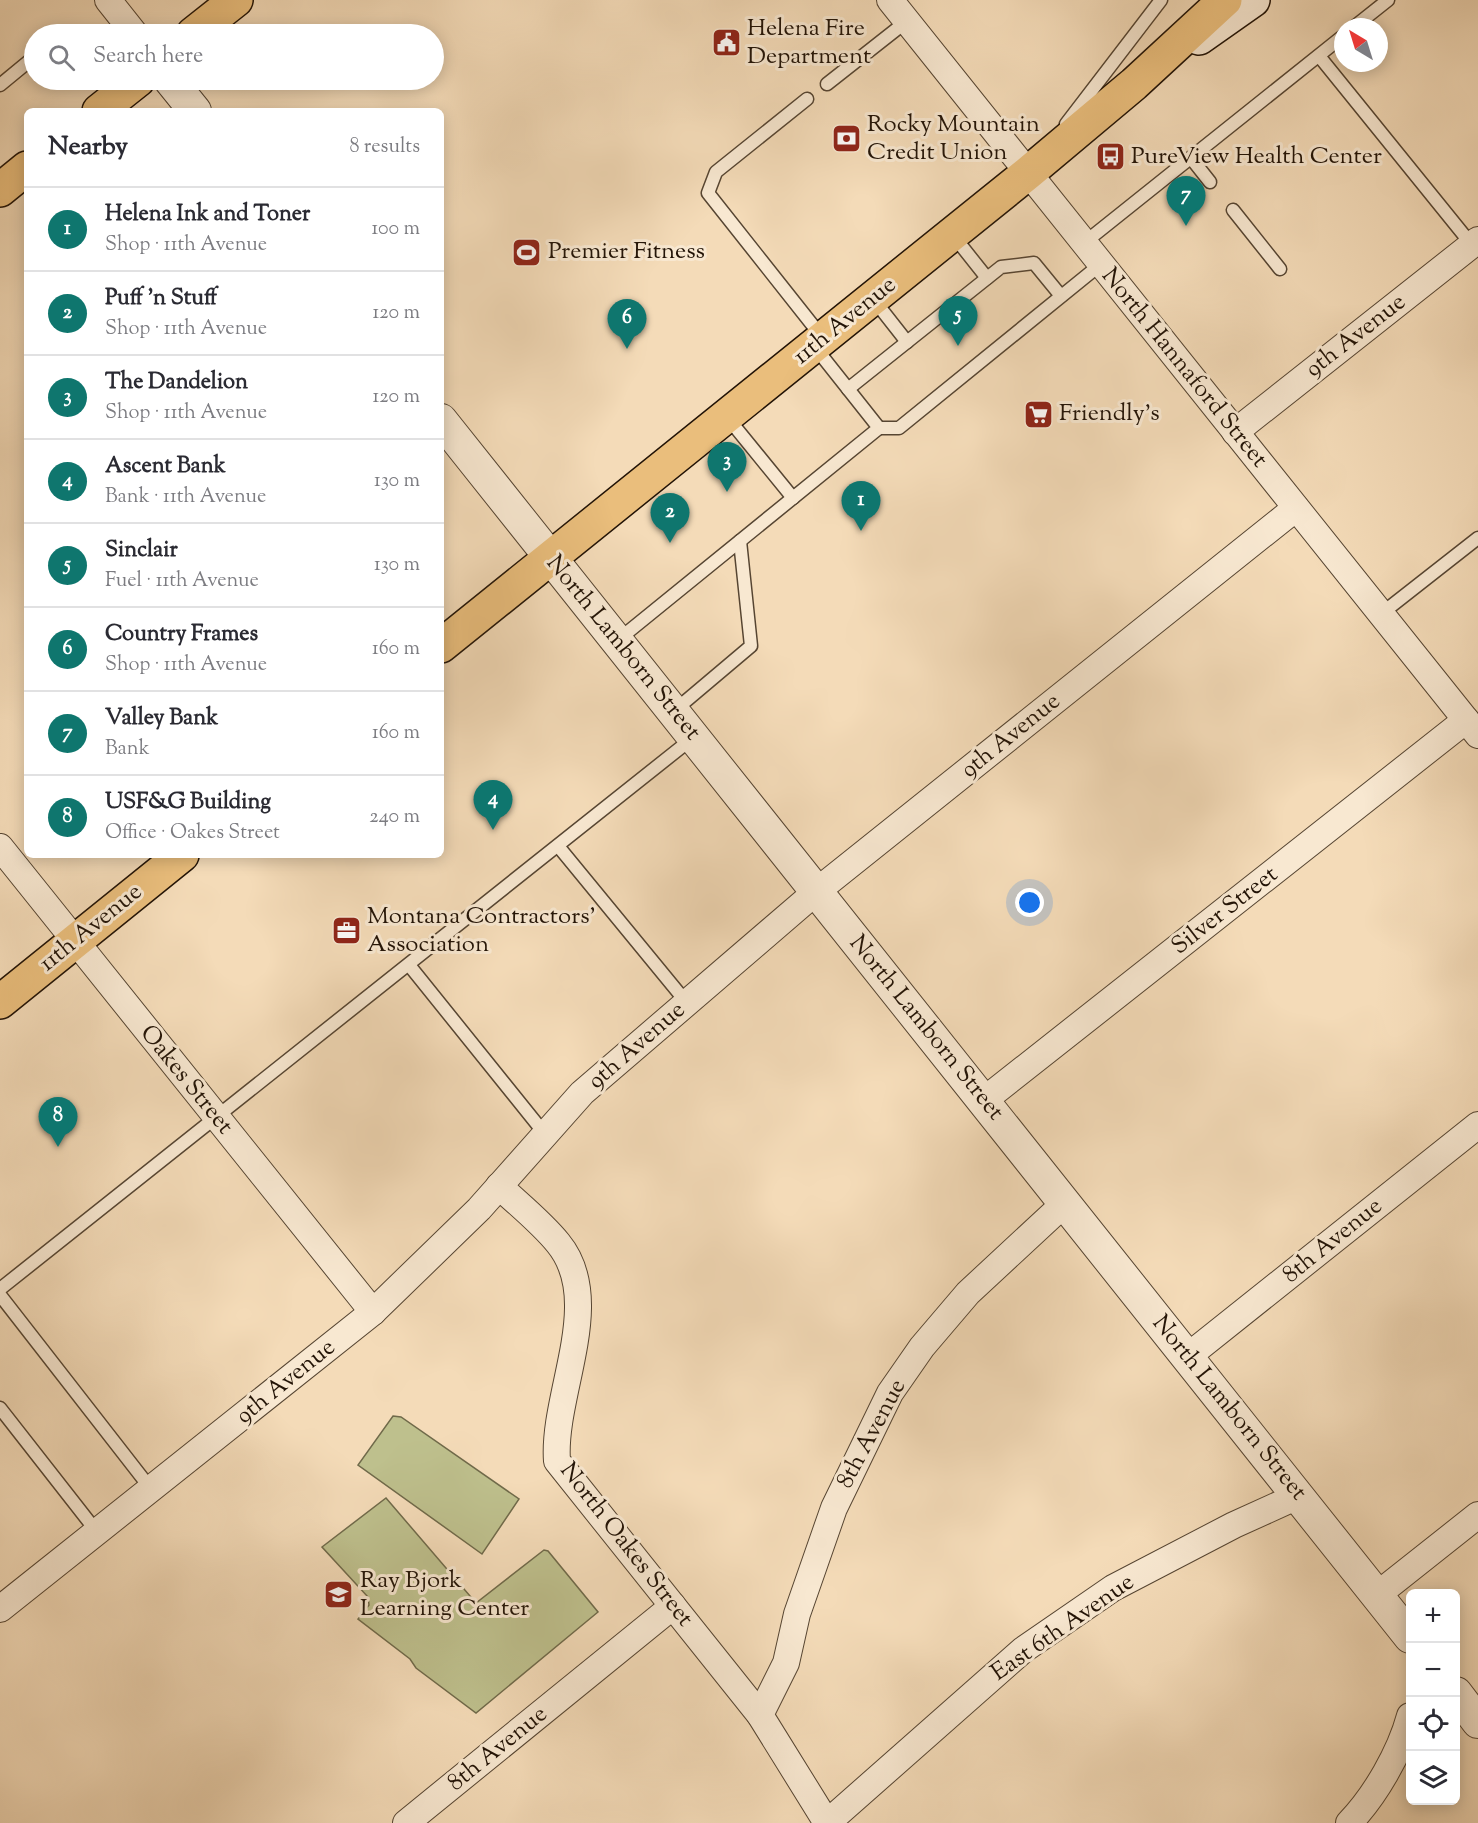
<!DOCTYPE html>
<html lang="en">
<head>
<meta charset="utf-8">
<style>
  :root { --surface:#fff; --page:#f2f2f3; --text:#2b2b33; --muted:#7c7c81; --line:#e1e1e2; --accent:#0f766e }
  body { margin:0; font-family:"Sorts Mill Goudy",serif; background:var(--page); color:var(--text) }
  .controls { position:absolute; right:18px; bottom:18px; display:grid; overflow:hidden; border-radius:9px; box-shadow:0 3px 15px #0003 }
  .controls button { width:54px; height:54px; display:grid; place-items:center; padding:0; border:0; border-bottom:2px solid var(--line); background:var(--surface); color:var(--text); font:30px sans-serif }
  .compass { position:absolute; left:1334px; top:18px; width:54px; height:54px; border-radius:50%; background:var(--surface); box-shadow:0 3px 15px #0003; rotate:322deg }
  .you { position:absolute; left:1030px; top:903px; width:21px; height:21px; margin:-15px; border:4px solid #fff; border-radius:50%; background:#1a73e8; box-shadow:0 0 0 9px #1a73e833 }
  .badge { display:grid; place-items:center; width:39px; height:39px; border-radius:50%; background:var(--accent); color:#fff; font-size:20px; font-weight:700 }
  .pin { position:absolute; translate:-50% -50px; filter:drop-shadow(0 2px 3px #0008) }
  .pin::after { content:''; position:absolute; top:32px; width:21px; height:18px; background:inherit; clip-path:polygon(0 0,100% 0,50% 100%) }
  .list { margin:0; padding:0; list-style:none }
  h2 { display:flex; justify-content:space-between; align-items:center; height:78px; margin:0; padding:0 24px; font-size:26px }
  h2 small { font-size:20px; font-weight:400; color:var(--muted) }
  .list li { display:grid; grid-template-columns:39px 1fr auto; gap:18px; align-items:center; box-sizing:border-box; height:84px; padding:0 24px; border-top:2px solid var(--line) }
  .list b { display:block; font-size:22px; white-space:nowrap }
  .list p { margin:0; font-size:20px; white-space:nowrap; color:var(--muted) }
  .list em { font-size:20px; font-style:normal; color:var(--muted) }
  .icon { flex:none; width:33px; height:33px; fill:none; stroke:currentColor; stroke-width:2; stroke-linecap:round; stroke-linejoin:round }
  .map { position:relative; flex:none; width:1478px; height:1823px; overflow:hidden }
  .search { position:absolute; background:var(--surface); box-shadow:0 3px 15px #0003; left:24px; top:24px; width:420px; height:66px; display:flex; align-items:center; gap:15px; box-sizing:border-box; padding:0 21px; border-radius:33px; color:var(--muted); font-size:22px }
  .panel { position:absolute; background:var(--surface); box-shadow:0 3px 15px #0003; left:24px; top:108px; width:420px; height:750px; border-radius:9px }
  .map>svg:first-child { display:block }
  .green { fill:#bec08d; stroke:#706a4a; stroke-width:1.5 }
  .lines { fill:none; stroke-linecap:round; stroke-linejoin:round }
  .service-casing { stroke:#564532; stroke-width:15 }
  .minor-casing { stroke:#564532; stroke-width:28 }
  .tertiary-casing { stroke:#564532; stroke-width:34 }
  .secondary-casing { stroke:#221306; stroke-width:36 }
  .trunk-casing { stroke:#221306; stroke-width:36 }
  .service { stroke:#f8e8d1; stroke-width:12 }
  .minor { stroke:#f8e8d1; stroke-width:26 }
  .tertiary { stroke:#f8e8d1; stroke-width:32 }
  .secondary { stroke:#f8e8d1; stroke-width:33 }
  .trunk { stroke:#eabe7c; stroke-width:33 }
  .labels { text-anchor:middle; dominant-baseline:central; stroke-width:6; stroke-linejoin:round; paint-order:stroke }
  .poi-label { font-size:24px; fill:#221306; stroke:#f8e8d1; text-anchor:start }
  .street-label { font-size:24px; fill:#221306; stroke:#f8e8d1 }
</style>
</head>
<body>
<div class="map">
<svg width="1478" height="1823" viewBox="0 0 1478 1823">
  <rect width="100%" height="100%" fill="#f4dbb8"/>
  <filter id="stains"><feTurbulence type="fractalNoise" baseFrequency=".00333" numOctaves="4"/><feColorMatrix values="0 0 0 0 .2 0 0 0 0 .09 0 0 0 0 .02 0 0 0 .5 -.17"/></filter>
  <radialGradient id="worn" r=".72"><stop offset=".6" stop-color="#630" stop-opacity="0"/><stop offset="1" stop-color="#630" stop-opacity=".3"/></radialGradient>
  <g class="green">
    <path d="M393 1416 401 1417 519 1499 482 1554 358 1465Z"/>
    <path d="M386 1498 476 1603 544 1550 548 1551 598 1612 476 1713 416 1668 410 1659 358 1619 369 1605 368 1597 322 1547Z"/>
  </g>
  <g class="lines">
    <defs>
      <g id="service">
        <path d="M1354 27 1388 0"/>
        <path d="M1319 56 1472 245"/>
        <path d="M827 84 907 21"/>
        <path d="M0 85 34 57"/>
        <path d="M807 99 716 172 708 193 822 337"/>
        <path d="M1066 124 1161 0"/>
        <path d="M1191 158 1210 182"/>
        <path d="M1233 210 1280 269"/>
        <path d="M952 234 987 278"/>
        <path d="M1084 243 1343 36"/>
        <path d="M874 300 907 342"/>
        <path d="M848 389 1001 267 1034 263 1061 296"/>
        <path d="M727 417 793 498"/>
        <path d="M879 428H899L1101 264"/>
        <path d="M1381 614 1478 538"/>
        <path d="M618 640 879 428 814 346"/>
        <path d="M674 711 751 646 740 541"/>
        <path d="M558 846 687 1003"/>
        <path d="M409 965 545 1134"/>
        <path d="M0 1289 694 737"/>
        <path d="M0 1295 151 1489"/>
        <path d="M0 1408 97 1532"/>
      </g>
      <g id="minor">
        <path d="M108 0 135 34"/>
        <path d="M890 0 1478 735"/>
        <path d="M1235 432 1478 240"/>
        <path d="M0 847 373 1312"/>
        <path d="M983 1101 1466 720"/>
        <path d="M499 1186C518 1204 541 1222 558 1243 606 1301 552 1394 557 1461L760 1715 827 1823 1023 1650 1113 1588 1234 1525 1298 1496"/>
        <path d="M1187 1357 1478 1125"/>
        <path d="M1377 1595 1478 1515"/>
        <path d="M0 1609 373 1312 479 1209 582 1093 817 891 1296 508"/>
        <path d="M760 1715 786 1663 797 1614 834 1508 890 1393 922 1347 968 1293 1065 1203"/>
        <path d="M406 1823 673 1606"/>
        <path d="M1349 1823C1375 1796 1400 1753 1410 1716"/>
      </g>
      <g id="tertiary">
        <path d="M170 80 195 111"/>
        <path d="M441 420 1410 1637"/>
        <path d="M1456 1693 1478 1722"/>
      </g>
      <path id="secondary" d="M1199 38 1253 0"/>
      <g id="trunk">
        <path d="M193 34 236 0"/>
        <path d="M99 111 138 80"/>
        <path d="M0 190 27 168"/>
        <path d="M441 646 1028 173 1134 84 1225 0"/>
        <path d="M0 1002 182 855"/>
      </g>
    </defs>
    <use href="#service" class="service-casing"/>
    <use href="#minor" class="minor-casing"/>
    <use href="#tertiary" class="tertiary-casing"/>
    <use href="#secondary" class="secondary-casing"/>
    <use href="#trunk" class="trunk-casing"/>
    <use href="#service" class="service"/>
    <use href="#minor" class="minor"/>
    <use href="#tertiary" class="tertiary"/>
    <use href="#secondary" class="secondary"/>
    <use href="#trunk" class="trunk"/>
  </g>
  <defs>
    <symbol id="civic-square" viewBox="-11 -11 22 22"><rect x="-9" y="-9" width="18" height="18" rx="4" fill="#8f2418" stroke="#f8e8d1"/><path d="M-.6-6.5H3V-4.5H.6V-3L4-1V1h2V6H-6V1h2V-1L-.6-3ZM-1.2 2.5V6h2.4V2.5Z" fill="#fff"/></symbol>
    <symbol id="bank-square" viewBox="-11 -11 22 22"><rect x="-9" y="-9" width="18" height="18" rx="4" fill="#8f2418" stroke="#f8e8d1"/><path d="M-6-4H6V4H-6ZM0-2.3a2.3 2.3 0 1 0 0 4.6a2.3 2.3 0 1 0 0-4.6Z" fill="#fff"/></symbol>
    <symbol id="bus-square" viewBox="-11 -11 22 22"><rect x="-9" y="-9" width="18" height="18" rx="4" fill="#8f2418" stroke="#f8e8d1"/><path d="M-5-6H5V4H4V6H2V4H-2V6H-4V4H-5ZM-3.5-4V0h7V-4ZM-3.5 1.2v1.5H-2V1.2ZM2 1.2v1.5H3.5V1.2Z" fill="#fff"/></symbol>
    <symbol id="stadium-square" viewBox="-11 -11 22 22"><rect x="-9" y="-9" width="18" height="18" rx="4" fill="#8f2418" stroke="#f8e8d1"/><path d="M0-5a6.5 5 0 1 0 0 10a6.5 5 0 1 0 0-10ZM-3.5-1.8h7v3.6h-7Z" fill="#fff"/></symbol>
    <symbol id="supermarket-square" viewBox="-11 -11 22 22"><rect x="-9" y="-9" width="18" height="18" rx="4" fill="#8f2418" stroke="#f8e8d1"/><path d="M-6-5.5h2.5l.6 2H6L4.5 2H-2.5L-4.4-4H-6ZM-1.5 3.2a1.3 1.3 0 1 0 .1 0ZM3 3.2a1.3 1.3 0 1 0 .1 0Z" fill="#fff"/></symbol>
    <symbol id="office-square" viewBox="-11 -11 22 22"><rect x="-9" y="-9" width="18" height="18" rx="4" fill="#8f2418" stroke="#f8e8d1"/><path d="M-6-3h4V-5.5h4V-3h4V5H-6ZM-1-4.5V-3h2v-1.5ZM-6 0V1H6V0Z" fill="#fff"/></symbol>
    <symbol id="school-square" viewBox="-11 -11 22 22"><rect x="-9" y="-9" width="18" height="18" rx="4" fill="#8f2418" stroke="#f8e8d1"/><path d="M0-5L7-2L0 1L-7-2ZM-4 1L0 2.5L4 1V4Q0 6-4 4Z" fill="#fff"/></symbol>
  </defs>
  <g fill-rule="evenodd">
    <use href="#civic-square" x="710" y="26" width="33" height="33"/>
    <use href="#bank-square" x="830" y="122" width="33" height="33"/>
    <use href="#bus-square" x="1094" y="140" width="33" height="33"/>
    <use href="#stadium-square" x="510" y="236" width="33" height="33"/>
    <use href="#supermarket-square" x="1022" y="398" width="33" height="33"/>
    <use href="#office-square" x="330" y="914" width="33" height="33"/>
    <use href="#school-square" x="322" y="1578" width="33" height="33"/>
  </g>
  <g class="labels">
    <g class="poi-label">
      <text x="747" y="29">Helena Fire<tspan x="747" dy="28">Department</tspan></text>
      <text x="867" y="125">Rocky Mountain<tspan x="867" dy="28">Credit Union</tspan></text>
      <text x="1131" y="157">PureView Health Center</text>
      <text x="548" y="252">Premier Fitness</text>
      <text x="1059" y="414">Friendly's</text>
      <text x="367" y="917">Montana Contractors'<tspan x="367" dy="28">Association</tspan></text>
      <text x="360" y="1581">Ray Bjork<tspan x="360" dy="28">Learning Center</tspan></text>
    </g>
    <g class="street-label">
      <text transform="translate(845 321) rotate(-39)">11th Avenue</text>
      <text transform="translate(1356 336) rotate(-38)">9th Avenue</text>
      <text transform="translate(1184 368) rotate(51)">North Hannaford Street</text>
      <text transform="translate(623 648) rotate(51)">North Lamborn Street</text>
      <text transform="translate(1011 736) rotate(-39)">9th Avenue</text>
      <text transform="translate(1225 911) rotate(-38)">Silver Street</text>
      <text transform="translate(91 928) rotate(-39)">11th Avenue</text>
      <text transform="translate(926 1028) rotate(51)">North Lamborn Street</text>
      <text transform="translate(637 1046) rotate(-41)">9th Avenue</text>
      <text transform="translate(186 1080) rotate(51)">Oakes Street</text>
      <text transform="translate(1333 1241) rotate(-39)">8th Avenue</text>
      <text transform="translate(286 1382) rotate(-39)">9th Avenue</text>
      <text transform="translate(1229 1408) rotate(51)">North Lamborn Street</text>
      <text transform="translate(872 1434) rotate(-62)">8th Avenue</text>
      <text transform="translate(626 1545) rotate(52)">North Oakes Street</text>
      <text transform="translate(1063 1628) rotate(-35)">East 6th Avenue</text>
      <text transform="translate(498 1749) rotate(-39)">8th Avenue</text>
    </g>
  </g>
  <rect width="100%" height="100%" filter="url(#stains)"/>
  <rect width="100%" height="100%" fill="url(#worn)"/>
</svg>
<div class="controls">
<button>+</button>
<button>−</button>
<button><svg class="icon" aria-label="locate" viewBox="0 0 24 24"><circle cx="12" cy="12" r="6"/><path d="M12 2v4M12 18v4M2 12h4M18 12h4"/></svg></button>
<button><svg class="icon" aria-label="layers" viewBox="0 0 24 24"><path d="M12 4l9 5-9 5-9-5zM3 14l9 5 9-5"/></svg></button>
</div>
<svg class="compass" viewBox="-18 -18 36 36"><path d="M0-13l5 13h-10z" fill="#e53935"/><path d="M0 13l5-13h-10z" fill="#7c7c81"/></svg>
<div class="you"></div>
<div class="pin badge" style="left:861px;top:531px">1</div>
<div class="pin badge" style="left:670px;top:543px">2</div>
<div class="pin badge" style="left:727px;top:492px">3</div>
<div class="pin badge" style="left:493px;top:830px">4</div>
<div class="pin badge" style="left:958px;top:346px">5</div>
<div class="pin badge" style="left:627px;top:349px">6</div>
<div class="pin badge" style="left:1186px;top:226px">7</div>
<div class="pin badge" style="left:58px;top:1147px">8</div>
<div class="search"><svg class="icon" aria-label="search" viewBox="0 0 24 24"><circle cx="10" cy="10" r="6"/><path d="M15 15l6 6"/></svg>Search here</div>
<section class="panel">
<h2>Nearby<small>8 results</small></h2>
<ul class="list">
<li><span class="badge">1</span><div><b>Helena Ink and Toner</b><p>Shop · 11th Avenue</p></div><em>100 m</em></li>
<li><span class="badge">2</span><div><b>Puff 'n Stuff</b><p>Shop · 11th Avenue</p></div><em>120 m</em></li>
<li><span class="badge">3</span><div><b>The Dandelion</b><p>Shop · 11th Avenue</p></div><em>120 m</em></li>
<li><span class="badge">4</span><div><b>Ascent Bank</b><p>Bank · 11th Avenue</p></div><em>130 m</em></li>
<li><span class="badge">5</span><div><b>Sinclair</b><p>Fuel · 11th Avenue</p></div><em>130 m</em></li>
<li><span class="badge">6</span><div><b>Country Frames</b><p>Shop · 11th Avenue</p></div><em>160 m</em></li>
<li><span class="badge">7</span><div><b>Valley Bank</b><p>Bank</p></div><em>160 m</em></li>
<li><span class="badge">8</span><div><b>USF&amp;G Building</b><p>Office · Oakes Street</p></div><em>240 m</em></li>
</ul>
</section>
</div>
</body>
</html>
